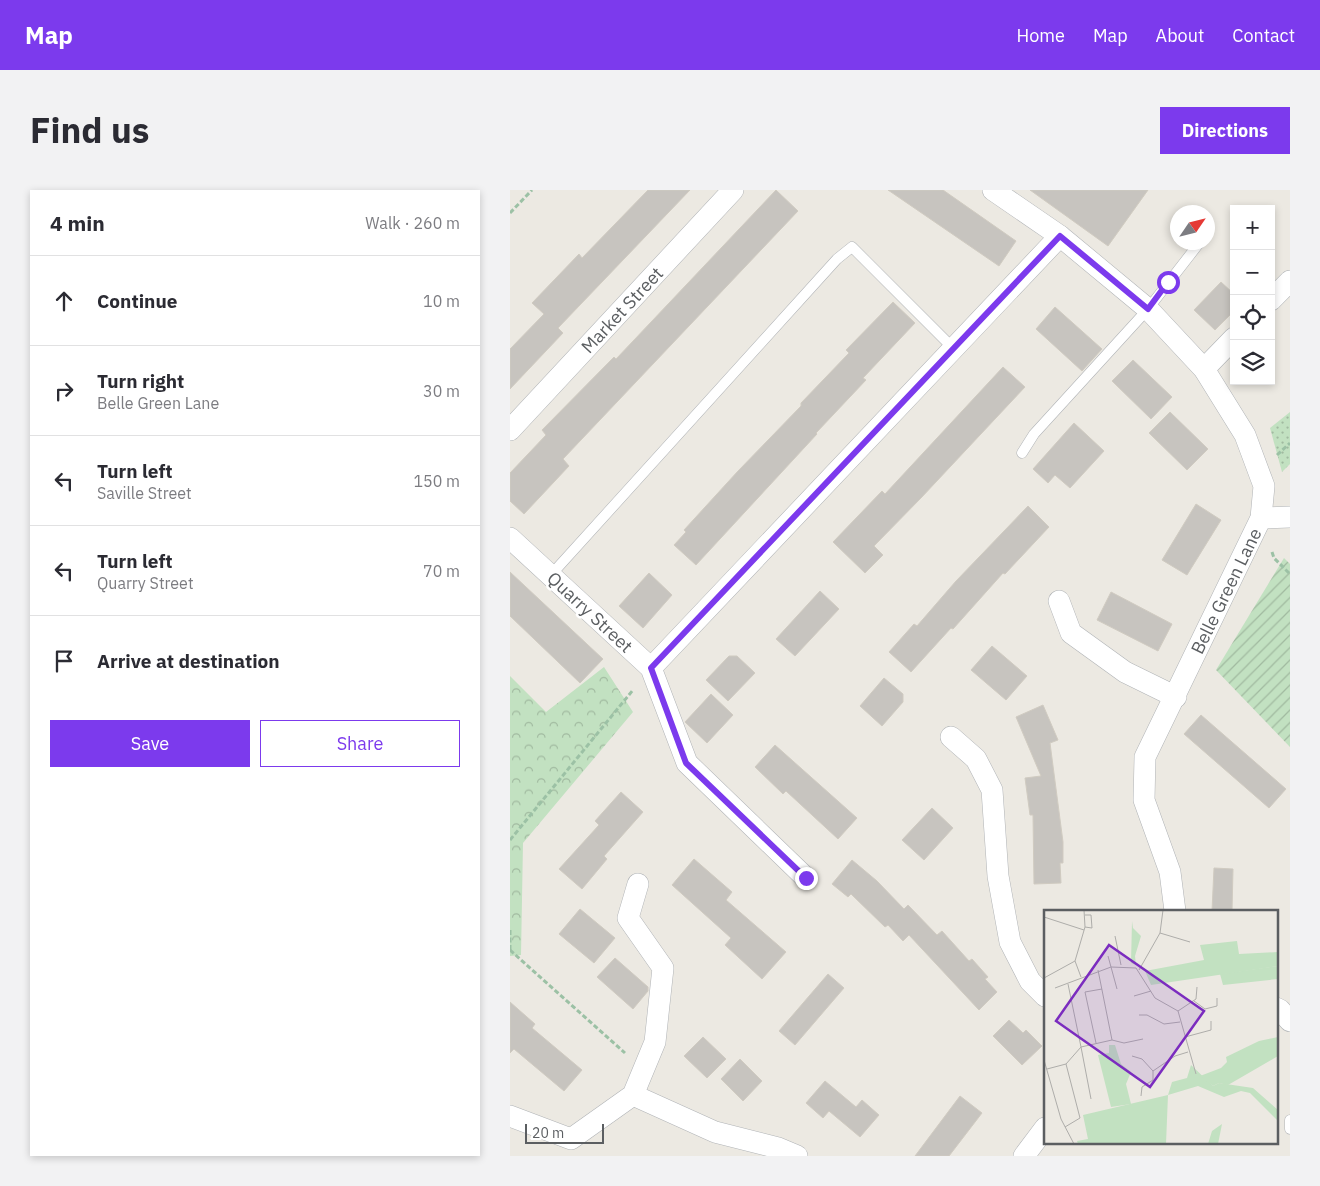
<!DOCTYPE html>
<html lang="en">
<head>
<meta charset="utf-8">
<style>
  :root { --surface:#fff; --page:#f2f2f3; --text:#2b2b33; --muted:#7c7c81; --line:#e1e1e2; --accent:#7c3aed }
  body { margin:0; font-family:"IBM Plex Sans",sans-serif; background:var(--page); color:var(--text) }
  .controls { position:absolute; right:15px; top:15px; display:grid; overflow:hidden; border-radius:0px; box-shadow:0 2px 8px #0003 }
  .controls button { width:45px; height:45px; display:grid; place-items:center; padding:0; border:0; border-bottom:1px solid var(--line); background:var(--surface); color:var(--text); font:25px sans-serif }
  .compass { position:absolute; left:660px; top:15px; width:45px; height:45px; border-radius:50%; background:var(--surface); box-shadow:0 2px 8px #0003; rotate:55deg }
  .scale { position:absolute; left:15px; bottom:12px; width:79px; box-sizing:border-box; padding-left:5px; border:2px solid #5b5e61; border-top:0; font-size:14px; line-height:18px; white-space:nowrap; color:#5b5e61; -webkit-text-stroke:4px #fff; paint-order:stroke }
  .stop { position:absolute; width:15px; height:15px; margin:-11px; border:4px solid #7c3aed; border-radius:50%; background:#fff }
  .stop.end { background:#7c3aed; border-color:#fff; box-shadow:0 1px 5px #0008 }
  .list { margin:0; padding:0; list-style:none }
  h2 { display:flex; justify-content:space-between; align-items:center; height:65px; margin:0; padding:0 20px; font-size:21px }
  h2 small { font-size:16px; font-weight:400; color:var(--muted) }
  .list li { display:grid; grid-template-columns:32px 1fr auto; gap:15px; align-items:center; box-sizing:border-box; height:90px; padding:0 20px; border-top:1px solid var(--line) }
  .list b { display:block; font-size:19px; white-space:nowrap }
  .list p { margin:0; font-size:16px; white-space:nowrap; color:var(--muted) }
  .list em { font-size:16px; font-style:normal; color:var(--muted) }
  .actions { display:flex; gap:10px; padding:15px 20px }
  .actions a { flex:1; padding:11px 0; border:1px solid var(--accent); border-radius:0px; text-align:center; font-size:18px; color:var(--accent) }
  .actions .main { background:var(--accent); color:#fff }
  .icon { flex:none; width:28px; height:28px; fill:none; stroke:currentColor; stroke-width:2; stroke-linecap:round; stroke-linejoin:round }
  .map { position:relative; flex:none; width:780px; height:966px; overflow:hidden; border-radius:0px }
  header { display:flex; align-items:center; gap:30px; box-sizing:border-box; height:70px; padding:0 25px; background:var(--accent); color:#fff }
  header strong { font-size:24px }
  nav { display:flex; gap:28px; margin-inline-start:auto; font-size:18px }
  .intro { display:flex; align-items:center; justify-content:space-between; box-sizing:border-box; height:120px; padding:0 30px }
  h1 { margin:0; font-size:35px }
  .button { padding:12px 22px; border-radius:0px; background:var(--accent); color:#fff; font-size:18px; font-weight:700 }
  main { display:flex; gap:30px; padding:0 30px }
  aside { flex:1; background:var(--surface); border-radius:0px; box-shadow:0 2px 8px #0003 }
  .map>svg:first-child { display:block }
  .grass { fill:url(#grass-dots) }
  .park { fill:url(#park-crowns) }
  .garden { fill:url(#garden-furrows) }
  .building { fill:#c7c4bf; stroke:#d0cbc1 }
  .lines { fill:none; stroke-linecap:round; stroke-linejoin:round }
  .service-casing { stroke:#b0b3b6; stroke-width:11 }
  .minor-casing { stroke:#b0b3b6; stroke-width:22 }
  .path { stroke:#9cc1a5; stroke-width:3; stroke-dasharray:5 2.5; stroke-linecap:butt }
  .service { stroke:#fff; stroke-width:10 }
  .minor { stroke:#fff; stroke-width:21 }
  .route { stroke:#7c3aed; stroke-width:6 }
  .labels { text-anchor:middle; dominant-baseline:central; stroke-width:5; stroke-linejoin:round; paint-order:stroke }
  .street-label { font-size:18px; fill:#5b5e61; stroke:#fff }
  .inset-road { fill:none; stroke:#aeadaa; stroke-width:1 }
  .view { fill:#7b2cbf; fill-opacity:0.15; stroke:#7b2cbf; stroke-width:2.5 }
  .inset-edge { fill:none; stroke:#5b5e61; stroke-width:2.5 }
</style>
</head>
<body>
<header>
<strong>Map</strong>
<nav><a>Home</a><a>Map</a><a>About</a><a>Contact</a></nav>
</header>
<div class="intro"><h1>Find us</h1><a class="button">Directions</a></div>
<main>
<aside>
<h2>4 min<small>Walk · 260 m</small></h2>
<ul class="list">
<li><svg class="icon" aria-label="ahead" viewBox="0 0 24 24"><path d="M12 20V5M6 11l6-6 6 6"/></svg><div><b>Continue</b></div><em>10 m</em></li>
<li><svg class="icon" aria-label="right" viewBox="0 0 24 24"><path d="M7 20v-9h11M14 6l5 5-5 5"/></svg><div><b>Turn right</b><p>Belle Green Lane</p></div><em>30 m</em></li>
<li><svg class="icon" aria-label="left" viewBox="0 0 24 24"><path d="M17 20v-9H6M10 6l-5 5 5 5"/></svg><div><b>Turn left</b><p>Saville Street</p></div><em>150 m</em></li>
<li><svg class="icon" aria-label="left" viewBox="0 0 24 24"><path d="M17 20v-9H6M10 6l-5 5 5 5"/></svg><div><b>Turn left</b><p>Quarry Street</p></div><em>70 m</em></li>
<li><svg class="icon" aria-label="arrive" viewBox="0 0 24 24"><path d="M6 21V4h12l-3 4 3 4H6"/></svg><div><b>Arrive at destination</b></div></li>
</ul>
<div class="actions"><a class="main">Save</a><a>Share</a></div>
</aside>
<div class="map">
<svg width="780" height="966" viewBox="0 0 780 966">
  <defs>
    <pattern id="grass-dots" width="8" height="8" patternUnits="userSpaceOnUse" patternTransform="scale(1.25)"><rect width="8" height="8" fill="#c2e1c1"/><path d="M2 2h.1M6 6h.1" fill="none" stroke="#a1baa0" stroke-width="1.8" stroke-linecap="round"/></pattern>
    <pattern id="park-crowns" width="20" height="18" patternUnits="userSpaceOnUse" patternTransform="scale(1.25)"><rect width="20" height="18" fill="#c2e1c1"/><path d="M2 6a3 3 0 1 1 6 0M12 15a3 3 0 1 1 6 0" fill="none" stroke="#a1baa0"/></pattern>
    <pattern id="garden-furrows" width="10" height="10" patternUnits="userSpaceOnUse" patternTransform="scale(1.25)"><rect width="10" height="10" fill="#c2e1c1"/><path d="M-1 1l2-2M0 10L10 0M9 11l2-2" fill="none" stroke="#a1baa0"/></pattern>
  </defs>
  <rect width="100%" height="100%" fill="#ece9e2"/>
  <path class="grass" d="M780 222V274L772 282 760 238Z"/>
  <path class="park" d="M94 477 123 522 13 653 11 765 0 766V486L36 522Z"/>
  <path class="garden" d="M774 368 780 374V557L706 480Z"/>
  <g class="building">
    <path d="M138 0H180L48 138 53 143 0 199V159L34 124 22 113 69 64 72 68Z"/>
    <path d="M266 0 288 21 53 269 59 276 14 324 0 311V283L36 245 32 240 104 167 106 169Z"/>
    <path d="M378 0H433L506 51 489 76Z"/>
    <path d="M520 0H638L598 56Z"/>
    <path d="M711 92 724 104V121L705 140 684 120Z"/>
    <path d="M383 112 405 133 353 188 356 190 306 243 307 244 186 375 164 355 176 342 174 340 228 281 291 216V213L339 163 336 160Z"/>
    <path d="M545 117 592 159 572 181 526 139Z"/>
    <path d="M623 170 662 207 641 229 602 191Z"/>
    <path d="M493 177 515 197 411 308 364 356 373 365 355 383 323 352 372 301 375 304Z"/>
    <path d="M660 222 698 259 677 280 639 243Z"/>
    <path d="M564 233 594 261 560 298 545 285 538 293 523 279Z"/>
    <path d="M686 314 711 330 677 385 652 370Z"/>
    <path d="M518 316 539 337 495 384 493 383 443 439 441 438 401 482 379 462 404 434 407 436 446 391Z"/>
    <path d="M0 382 93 469 70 493 0 426Z"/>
    <path d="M139 383 162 405 133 438 109 416Z"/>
    <path d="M310 401 329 419 285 466 266 449Z"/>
    <path d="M601 402 662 434 648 461 587 430Z"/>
    <path d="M482 456 517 486 496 510 461 480Z"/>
    <path d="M219 466H227L245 483 218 511 196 490Z"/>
    <path d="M374 488 393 504V512L372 536 350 516Z"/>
    <path d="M201 504 223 525 197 553 175 532Z"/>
    <path d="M533 515 548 550 540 553 553 652V673H550L551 693 524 694 523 625H520L515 588 531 586 506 527Z"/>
    <path d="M691 525 776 599 759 618 674 544Z"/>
    <path d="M265 555 347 628 328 649 276 601 273 604 245 577Z"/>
    <path d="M111 602 133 622 94 666 97 669 72 699 49 679 89 635 85 631Z"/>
    <path d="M422 618 443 638 414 670 392 650Z"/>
    <path d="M184 669 222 702 216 710 276 762 252 789 215 755 221 748 162 695Z"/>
    <path d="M342 670 367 691 394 719 398 715 427 745 432 741 459 771 462 769 478 787 475 789 487 802 469 820 399 745 393 751 378 735 375 737 341 704 338 707 322 694Z"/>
    <path d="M704 678 723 679 722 721H702Z"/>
    <path d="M70 719 105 748 84 773 49 744Z"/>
    <path d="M105 768 138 797V801L123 819 87 787Z"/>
    <path d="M318 784 334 798 285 855 269 841Z"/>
    <path d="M0 812 25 834 22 838 72 880 54 901 4 859 0 863Z"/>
    <path d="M499 830 513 843 516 840 532 856 512 875 483 846Z"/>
    <path d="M193 847 216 869 197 888 174 866Z"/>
    <path d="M230 869 252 891 233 911 211 889Z"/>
    <path d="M315 891 346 917 352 910 369 925 350 947 319 921 313 928 296 913Z"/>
    <path d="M450 906 472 923 439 966H405Z"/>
  </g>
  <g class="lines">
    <defs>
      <g id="service">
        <path d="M512 263 524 244 638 119 690 52"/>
        <path d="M40 386 327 69 342 57 443 158"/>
        <path d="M780 930V939"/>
      </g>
      <g id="minor">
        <path d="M483 0 550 46 638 119 694 179 735 245 754 296 751 328 635 567 634 610 660 682 665 721"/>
        <path d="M761 110 780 91"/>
        <path d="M694 179 724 148"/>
        <path d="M0 240 223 0"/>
        <path d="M751 328 780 327"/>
        <path d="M0 348 141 478 177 573 296 688"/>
        <path d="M549 411 561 443 615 482 666 507"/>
        <path d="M141 478 550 46"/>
        <path d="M441 547 466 569 482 600 488 686 500 752 520 791 535 806"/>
        <path d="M766 818 770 820 780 831"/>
        <path d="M123 905 205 942 268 958 287 966"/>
        <path d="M0 926 61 949 123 905 145 852 153 778 118 728 128 694"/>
        <path d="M514 966 535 938"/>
      </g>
    </defs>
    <use href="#service" class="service-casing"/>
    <use href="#minor" class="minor-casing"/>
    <g class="path">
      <path d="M0 23 22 0"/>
      <path d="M767 265 780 253"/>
      <path d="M762 362 764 368 780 384"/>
      <path d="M0 650 123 500"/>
      <path d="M0 740V760"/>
      <path d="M0 760 115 863"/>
    </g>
    <use href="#service" class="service"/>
    <use href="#minor" class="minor"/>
  </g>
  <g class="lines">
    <path class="route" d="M296 688 176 573 141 478 550 46 638 119 658 92"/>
  </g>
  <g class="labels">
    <g class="street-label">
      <text transform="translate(112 120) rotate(-47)">Market Street</text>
      <text transform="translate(716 401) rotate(-64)">Belle Green Lane</text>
      <text transform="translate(80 422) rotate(43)">Quarry Street</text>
    </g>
  </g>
  <g transform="translate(534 720)">
    <rect width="234" height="234" fill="#ece9e2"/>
    <path d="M88 11 89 18 97 26 91 46 92 55 87 53ZM234 56V69L179 75 176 64Z" fill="#c2e1c1"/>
    <path d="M147 155 169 176 175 173 209 178 234 200V211L206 183 197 181 180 187 154 176 124 185 128 172 143 168ZM178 214 174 234H164L168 221Z" fill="#c2e1c1"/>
    <path d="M65 135H71L77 154 87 162 82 174 87 194 67 197 54 145 65 143Z" fill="#c2e1c1"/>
    <path d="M193 31 195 44 234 42V56L107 75 101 61 160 50 156 35ZM234 127V146L184 175 175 173 169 176 156 166 177 158 183 152 182 147 215 131Z" fill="#c2e1c1"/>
    <path d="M124 185 122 234H34L33 231 44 229 39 205Z" fill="#c2e1c1"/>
    <path class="inset-road" d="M0 7 40 20M41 17 48 18 47 5H41M116 23 146 32M71 26 77 55M64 46 73 79M31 51 37 67M54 60 68 130M95 60 116 23 119 0M0 68 31 51 41 17 40 0M11 78 67 57 92 58 111 88 134 101 152 164M90 86 107 81M150 91 161 99 173 96V88M134 101 152 89 153 77M95 105H103L120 114 136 112M141 127 167 120V111M52 133 41 82 58 79M88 146 98 149 109 161V170L98 177 97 186M0 150 17 209 30 234M3 159 22 154 37 137 24 74M109 161 131 146 144 142M47 189 37 137 68 130 80 133 99 129M21 217 36 208 22 154"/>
    <path class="view" d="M65 35 160 101 106 177 12 111Z"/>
    <rect width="234" height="234" class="inset-edge"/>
  </g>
</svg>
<div class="controls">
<button>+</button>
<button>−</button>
<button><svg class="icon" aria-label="locate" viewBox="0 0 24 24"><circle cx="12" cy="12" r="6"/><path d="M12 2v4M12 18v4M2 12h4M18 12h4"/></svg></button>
<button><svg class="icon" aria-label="layers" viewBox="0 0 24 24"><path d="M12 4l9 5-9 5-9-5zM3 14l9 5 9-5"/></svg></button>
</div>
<svg class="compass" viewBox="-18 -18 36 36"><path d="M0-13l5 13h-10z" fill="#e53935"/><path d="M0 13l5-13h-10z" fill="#7c7c81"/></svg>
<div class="scale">20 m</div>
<div class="stop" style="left:658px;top:92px"></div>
<div class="stop end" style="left:296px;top:688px"></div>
</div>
</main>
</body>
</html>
